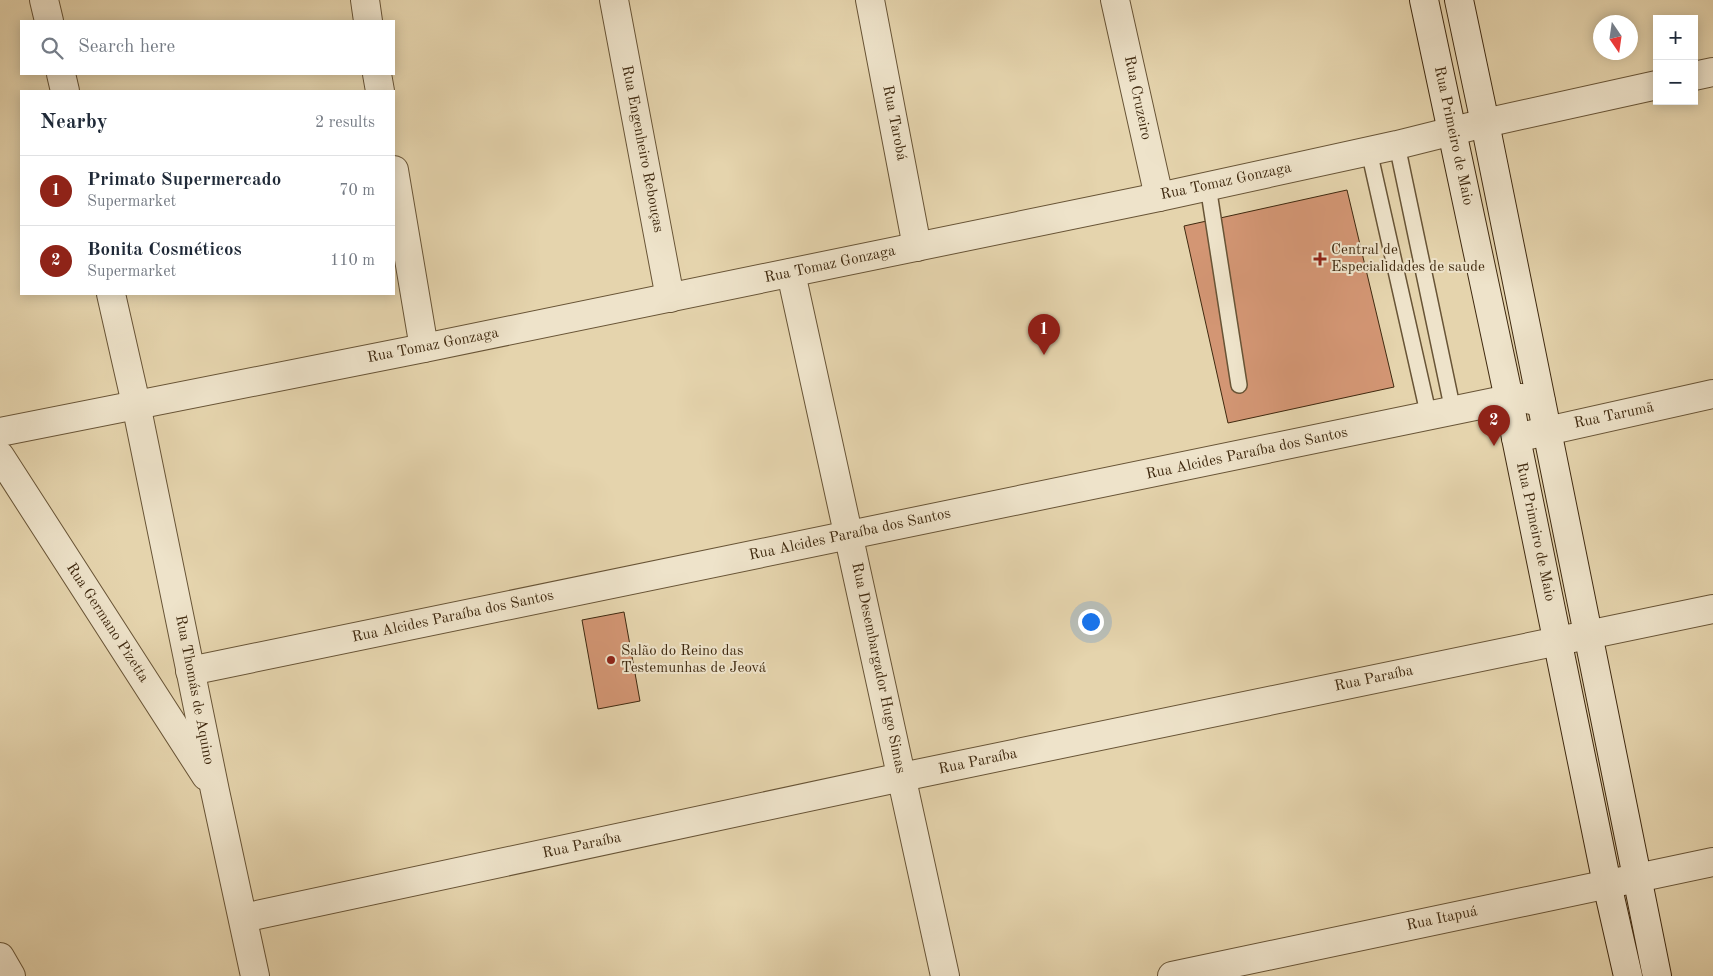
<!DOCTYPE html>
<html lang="en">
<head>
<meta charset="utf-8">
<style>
  :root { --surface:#fff; --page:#f6f6f7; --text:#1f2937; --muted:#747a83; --line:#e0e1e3; --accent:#8f2418 }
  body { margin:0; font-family:"Old Standard TT",serif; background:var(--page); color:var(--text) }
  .controls { position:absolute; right:15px; top:15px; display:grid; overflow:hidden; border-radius:0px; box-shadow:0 2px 12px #0003 }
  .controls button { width:45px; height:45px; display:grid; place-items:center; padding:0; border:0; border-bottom:1px solid var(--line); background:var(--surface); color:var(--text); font:25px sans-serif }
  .compass { position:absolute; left:1593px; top:15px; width:45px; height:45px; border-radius:50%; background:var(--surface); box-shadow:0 2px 12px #0003; rotate:167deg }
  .you { position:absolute; left:1090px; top:621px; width:18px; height:18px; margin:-12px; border:4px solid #fff; border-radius:50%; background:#1a73e8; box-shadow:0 0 0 8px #1a73e833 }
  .badge { display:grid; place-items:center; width:32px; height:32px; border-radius:50%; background:var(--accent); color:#fff; font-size:16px; font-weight:700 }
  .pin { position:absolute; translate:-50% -41px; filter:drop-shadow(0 1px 2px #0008) }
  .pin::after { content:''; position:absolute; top:26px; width:18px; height:15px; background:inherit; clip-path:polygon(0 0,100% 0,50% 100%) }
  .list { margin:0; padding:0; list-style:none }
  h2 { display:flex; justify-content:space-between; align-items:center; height:65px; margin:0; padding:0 20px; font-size:21px }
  h2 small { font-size:16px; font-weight:400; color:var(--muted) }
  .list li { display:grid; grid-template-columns:32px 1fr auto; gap:15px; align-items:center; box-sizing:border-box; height:70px; padding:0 20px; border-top:1px solid var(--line) }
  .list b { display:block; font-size:19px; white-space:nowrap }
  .list p { margin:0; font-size:16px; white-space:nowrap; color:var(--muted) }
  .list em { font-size:16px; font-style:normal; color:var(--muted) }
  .icon { flex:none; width:28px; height:28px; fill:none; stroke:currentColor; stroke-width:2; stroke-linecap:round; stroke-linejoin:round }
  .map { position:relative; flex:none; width:1713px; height:976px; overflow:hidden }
  .search { position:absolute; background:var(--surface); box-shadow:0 2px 12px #0003; left:20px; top:20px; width:375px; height:55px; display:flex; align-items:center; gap:12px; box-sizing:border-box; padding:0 18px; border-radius:0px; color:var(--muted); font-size:19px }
  .panel { position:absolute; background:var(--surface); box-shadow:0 2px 12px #0003; left:20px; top:90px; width:375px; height:205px; border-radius:0px }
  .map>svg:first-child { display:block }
  .building { fill:#d39674; stroke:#3f290f }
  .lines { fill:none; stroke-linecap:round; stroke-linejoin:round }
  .lane-casing { stroke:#685436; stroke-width:18 }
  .street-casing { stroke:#685436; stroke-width:30 }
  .secondary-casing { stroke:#3f290f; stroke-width:30 }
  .lane { stroke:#eee3ca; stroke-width:15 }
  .street { stroke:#eee3ca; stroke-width:28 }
  .secondary { stroke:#eee3ca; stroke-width:28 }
  .poi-dot { fill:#8f2418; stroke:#eee3ca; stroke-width:2 }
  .labels { text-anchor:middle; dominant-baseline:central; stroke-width:4; stroke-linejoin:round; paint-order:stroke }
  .street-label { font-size:15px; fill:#3f290f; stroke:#eee3ca }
  .poi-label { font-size:15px; fill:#3f290f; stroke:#eee3ca; text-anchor:start }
</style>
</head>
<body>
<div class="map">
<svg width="1713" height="976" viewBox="0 0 1713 976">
  <rect width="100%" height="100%" fill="#e5d4ad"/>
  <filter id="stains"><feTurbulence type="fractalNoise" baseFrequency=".004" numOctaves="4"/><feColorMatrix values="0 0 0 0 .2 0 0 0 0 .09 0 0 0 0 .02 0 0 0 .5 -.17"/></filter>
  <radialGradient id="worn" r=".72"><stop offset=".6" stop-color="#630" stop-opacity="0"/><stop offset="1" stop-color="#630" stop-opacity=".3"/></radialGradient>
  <g class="building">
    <path d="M1347 190 1394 387 1228 423 1184 226Z"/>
    <path d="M624 612 640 701 598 709 582 620Z"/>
  </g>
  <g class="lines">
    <defs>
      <g id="lane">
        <path d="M1397 145 1453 411"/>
        <path d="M1369 151 1429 417"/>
        <path d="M1208 186 1239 385"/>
      </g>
      <g id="street">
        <path d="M44 0 49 21"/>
        <path d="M365 0 368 21"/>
        <path d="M614 0 670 298"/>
        <path d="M870 0 917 247"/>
        <path d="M1115 0 1159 197"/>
        <path d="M61 74 65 91"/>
        <path d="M377 74 380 91"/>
        <path d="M1694 76 1713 72"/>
        <path d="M394 170 424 348"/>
        <path d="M791 273 945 976"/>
        <path d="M111 294 136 404 215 791 255 976"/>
        <path d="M0 432 424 348 1159 197 1397 145 1485 123 1657 85"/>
        <path d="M1516 438 1713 394"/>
        <path d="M0 456 206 776"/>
        <path d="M190 671 1509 399 1522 398 1541 402"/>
        <path d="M243 918 902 777 1713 609"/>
        <path d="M0 957 11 976"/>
        <path d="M1172 976 1713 862"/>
      </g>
      <g id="secondary">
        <path d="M1424 0 1509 399 1516 438 1607 884 1628 976"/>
        <path d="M1459 0 1485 123 1657 976"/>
      </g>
    </defs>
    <use href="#lane" class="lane-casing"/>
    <use href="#street" class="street-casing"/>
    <use href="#secondary" class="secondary-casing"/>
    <use href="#lane" class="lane"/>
    <use href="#street" class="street"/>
    <use href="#secondary" class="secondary"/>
  </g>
  <g class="poi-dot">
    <path d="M1317.5 251.5h5v5h5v5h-5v5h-5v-5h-5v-5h5z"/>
    <circle cx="611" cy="660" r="5"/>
  </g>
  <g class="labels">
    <g class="street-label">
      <text transform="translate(1137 98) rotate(78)">Rua Cruzeiro</text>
      <text transform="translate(894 123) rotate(79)">Rua Tarobá</text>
      <text transform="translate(1453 136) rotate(78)">Rua Primeiro de Maio</text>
      <text transform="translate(642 149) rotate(79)">Rua Engenheiro Rebouças</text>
      <text transform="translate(1226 182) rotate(-12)">Rua Tomaz Gonzaga</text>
      <text transform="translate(830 265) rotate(-12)">Rua Tomaz Gonzaga</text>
      <text transform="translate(433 346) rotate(-11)">Rua Tomaz Gonzaga</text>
      <text transform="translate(1614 416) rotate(-12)">Rua Tarumã</text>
      <text transform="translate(1247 454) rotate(-12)">Rua Alcides Paraíba dos Santos</text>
      <text transform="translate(1535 532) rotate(78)">Rua Primeiro de Maio</text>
      <text transform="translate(850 535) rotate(-12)">Rua Alcides Paraíba dos Santos</text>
      <text transform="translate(453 617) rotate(-12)">Rua Alcides Paraíba dos Santos</text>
      <text transform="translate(107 623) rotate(57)">Rua Germano Pizetta</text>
      <text transform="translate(878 668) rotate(78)">Rua Desembargador Hugo Simas</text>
      <text transform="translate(1374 679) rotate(-12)">Rua Paraíba</text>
      <text transform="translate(194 690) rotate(79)">Rua Thomás de Aquino</text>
      <text transform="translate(978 762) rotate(-12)">Rua Paraíba</text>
      <text transform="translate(582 846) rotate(-12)">Rua Paraíba</text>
      <text transform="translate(1442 919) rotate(-12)">Rua Itapuá</text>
    </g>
    <g class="poi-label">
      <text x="1331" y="250">Central de<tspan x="1331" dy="17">Especialidades de saude</tspan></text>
      <text x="621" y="651">Salão do Reino das<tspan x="621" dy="17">Testemunhas de Jeová</tspan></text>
    </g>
  </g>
  <rect width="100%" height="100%" filter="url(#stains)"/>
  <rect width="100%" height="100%" fill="url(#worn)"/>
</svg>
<div class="controls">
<button>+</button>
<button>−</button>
</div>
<svg class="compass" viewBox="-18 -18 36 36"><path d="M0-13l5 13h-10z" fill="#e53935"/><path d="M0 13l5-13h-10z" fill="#747a83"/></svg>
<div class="you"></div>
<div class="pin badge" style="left:1044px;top:355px">1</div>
<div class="pin badge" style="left:1494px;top:446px">2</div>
<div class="search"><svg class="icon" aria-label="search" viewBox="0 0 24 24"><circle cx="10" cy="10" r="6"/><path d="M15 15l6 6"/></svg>Search here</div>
<section class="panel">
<h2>Nearby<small>2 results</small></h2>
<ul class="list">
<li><span class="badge">1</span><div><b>Primato Supermercado</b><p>Supermarket</p></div><em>70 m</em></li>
<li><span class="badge">2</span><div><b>Bonita Cosméticos</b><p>Supermarket</p></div><em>110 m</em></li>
</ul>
</section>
</div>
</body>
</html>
